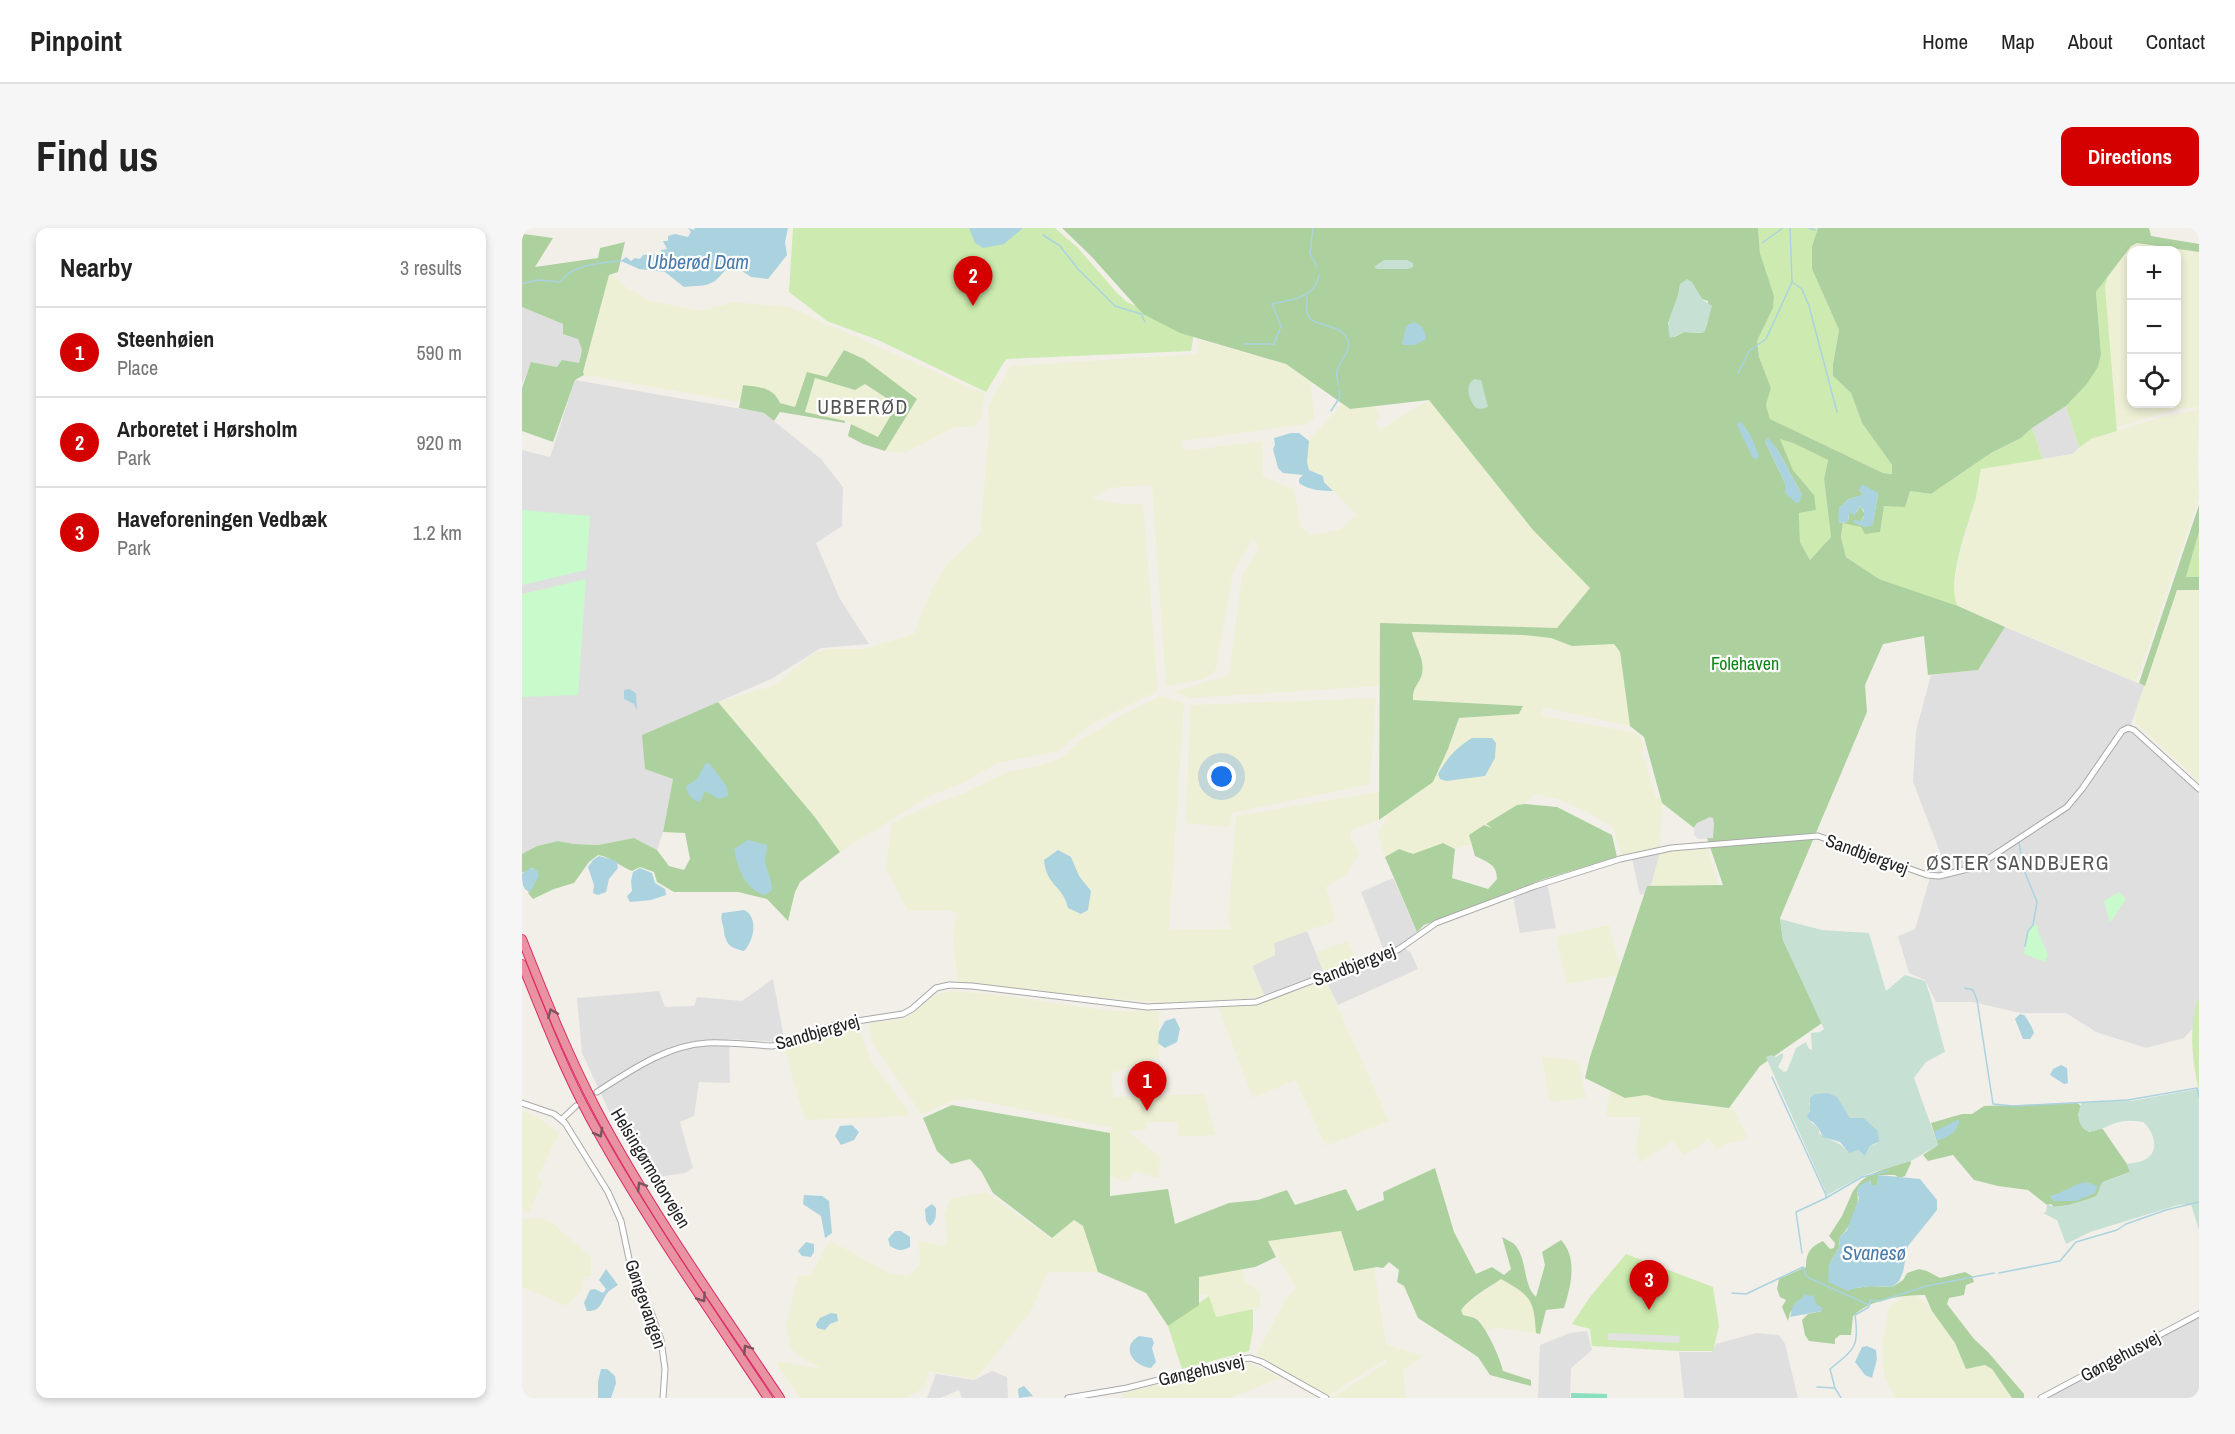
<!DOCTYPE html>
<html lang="en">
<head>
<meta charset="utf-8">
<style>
  :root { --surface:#fff; --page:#f6f6f6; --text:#222; --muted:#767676; --line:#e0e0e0; --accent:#d40000 }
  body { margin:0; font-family:"Archivo Narrow",sans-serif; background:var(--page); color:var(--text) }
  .controls { position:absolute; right:18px; top:18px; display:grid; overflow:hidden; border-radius:12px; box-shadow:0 3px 9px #0003 }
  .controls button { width:54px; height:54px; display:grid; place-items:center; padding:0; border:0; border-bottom:2px solid var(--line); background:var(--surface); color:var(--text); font:30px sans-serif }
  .you { position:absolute; left:700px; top:549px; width:21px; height:21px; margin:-15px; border:4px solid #fff; border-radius:50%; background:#1a73e8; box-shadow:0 0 0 9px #1a73e833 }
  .badge { display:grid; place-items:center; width:39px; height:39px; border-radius:50%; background:var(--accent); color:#fff; font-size:20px; font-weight:700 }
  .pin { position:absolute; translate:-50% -50px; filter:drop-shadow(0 2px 3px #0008) }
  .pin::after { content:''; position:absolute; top:32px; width:21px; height:18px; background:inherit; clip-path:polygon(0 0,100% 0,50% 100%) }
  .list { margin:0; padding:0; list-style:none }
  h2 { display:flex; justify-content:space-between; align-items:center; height:78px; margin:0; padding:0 24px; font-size:26px }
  h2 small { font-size:20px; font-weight:400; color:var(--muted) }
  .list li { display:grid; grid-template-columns:39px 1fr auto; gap:18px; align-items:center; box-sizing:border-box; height:90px; padding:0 24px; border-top:2px solid var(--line) }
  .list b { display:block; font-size:22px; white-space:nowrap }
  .list p { margin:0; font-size:20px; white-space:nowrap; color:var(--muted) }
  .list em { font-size:20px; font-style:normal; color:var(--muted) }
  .icon { flex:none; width:33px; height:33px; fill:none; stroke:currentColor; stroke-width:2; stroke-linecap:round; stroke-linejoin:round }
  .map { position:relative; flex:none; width:1677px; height:1170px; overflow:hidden; border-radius:12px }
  header { display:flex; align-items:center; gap:36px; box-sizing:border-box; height:84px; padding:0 30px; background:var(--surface); border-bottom:2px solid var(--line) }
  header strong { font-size:28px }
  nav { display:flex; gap:33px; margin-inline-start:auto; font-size:21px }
  .intro { display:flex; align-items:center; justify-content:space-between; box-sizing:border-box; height:144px; padding:0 36px }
  h1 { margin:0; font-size:42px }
  .button { padding:15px 27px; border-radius:12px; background:var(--accent); color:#fff; font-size:21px; font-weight:700 }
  main { display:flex; gap:36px; padding:0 36px }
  aside { flex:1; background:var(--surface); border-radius:12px; box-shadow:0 3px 9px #0003 }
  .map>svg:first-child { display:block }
  .residential { fill:#e0dfdf }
  .farmland { fill:#eef0d5; fill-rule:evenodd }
  .grass { fill:#cdebb0 }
  .forest { fill:#add19e; fill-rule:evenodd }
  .wetland { fill:#c6e0d4; fill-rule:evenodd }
  .park { fill:#c8facc }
  .pitch { fill:#88e0be }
  .parking { fill:#e2e2e2 }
  .water { fill:#aad3df }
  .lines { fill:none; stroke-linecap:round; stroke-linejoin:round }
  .stream { stroke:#aad3df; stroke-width:1.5 }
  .tertiary-casing { stroke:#a9a9a9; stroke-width:7 }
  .motorway-casing { stroke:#dc2a67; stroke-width:10 }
  .tertiary { stroke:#fff; stroke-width:5 }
  .motorway { stroke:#e892a2; stroke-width:8 }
  .oneway { stroke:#7b545c }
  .labels { text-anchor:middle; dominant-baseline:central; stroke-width:4.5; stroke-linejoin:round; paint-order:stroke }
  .park-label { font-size:18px; fill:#0c8416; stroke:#fff }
  .street-label { font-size:18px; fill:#222; stroke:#fff }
  .water-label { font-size:20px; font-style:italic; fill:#4a7aab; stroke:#fff }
  .neighbourhood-label { font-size:20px; letter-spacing:1.5px; fill:#555; stroke:#fff }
</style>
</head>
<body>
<header>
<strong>Pinpoint</strong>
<nav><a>Home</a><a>Map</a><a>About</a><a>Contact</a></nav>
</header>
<div class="intro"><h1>Find us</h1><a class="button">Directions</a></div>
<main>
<aside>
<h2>Nearby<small>3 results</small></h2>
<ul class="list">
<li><span class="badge">1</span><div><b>Steenhøien</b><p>Place</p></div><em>590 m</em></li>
<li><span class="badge">2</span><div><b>Arboretet i Hørsholm</b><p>Park</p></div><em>920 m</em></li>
<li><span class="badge">3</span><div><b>Haveforeningen Vedbæk</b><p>Park</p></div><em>1.2 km</em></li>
</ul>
</aside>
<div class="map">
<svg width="1677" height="1170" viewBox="0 0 1677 1170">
  <rect width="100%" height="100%" fill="#f2efe9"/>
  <g class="residential">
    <path d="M0 79 41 96 56 111 60 122 57 135 35 139 10 134 0 156Z"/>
    <path d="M53 152 242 185 299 231 321 259 320 298 294 315 318 371 347 416 299 420 249 451 120 507 151 551 141 604 135 622 112 610 76 617 52 616 36 613 15 618 0 626V222L28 229Z"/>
    <path d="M1544 178 1557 220 1551 226 1521 231 1510 200Z"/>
    <path d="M1483 399 1623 458 1609 496 1677 558V773L1672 799 1662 810 1624 820 1574 804 1544 785H1498L1451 774H1414L1403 752 1387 745 1376 708 1393 701 1409 646 1416 644 1418 634V624L1391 554 1394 503 1409 447 1456 442Z"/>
    <path d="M1138 625 1129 658H1125L1122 666 1118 667 1110 631Z"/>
    <path d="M871 650 895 704 879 717 889 725 896 741 816 777 803 751 742 767 730 738 753 727 752 715 785 703 802 745 863 725 839 664Z"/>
    <path d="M1025 655 1034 700 998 705 991 669Z"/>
    <path d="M251 751 262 810 257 814 207 811 208 855 177 854 172 888 158 894 171 940 163 945 127 950 92 894 60 825 55 770 137 763 143 779 172 778 175 769 220 773Z"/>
    <path d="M1677 1089V1170H1525Z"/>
    <path d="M1065 1103 1070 1122 1049 1140 1048 1170H1016L1018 1117 1048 1105Z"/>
    <path d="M1234 1105 1257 1107 1263 1116 1276 1170H1162L1157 1124H1190L1194 1116Z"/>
    <path d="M470 1143 485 1149 486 1170H440L437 1162 418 1170H405L414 1146 452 1152Z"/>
  </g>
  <g class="farmland">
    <path d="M1615 15 1677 24V179L1656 181 1595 199 1583 58 1586 48 1609 18ZM1610 22H1654V176H1610Z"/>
    <path d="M87 46H90L107 62 115 64 124 72 179 83 211 74 267 79 463 166 459 190 452 199H433L383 225 363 223 395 171 342 131 305 149 285 144 273 179 258 175 255 168 222 157 217 174 62 147 61 144Z"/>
    <path d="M677 112 764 136 789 154 792 190 785 196 659 213 662 223 740 213 741 249 772 261 779 299 788 307 817 302 835 287 802 253 803 250 794 244 787 242 785 234 787 213 820 176 828 181 853 178 858 190 853 192 857 202 907 172 1011 302 1069 360 1035 400 858 395 859 458 669 470 651 464 707 447 720 347 736 322 732 310 711 344 694 442 682 451 644 458 630 257 587 260 570 270 599 276H621L636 463 569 496 537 523 475 535 443 554 406 569 318 624 292 588 196 474 253 457 289 427 305 421H342L392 406 409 363 425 336 458 305 467 205 466 178 489 138 675 126Z"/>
    <path d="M294 150 333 162 342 156 375 177 356 209 323 193 283 184Z"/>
    <path d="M1677 182 1675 235 1677 270 1614 454 1436 378 1432 372V357L1436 335 1455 265 1459 241 1551 226 1569 211 1643 188Z"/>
    <path d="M1655 361 1677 362V553L1614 495 1613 485Z"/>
    <path d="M890 404 1001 407 1029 410 1050 418 1092 415 1098 424 1108 498 1029 481 1021 480 1020 488 1114 505 1120 512V524L1134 570 1139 569 1140 575 1138 621 1100 629 1091 599 1066 584 1038 572 1013 566 1003 576 995 577 948 607 949 616 933 621 921 615 891 626 877 621 863 629 856 606 866 586 911 554 926 521 937 490 997 486 1001 478 890 472V463L900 446 899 425 892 414Z"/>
    <path d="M640 468 662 475 647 702 709 701 706 692 714 588 857 564V592L830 601 828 610 837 626 824 647 804 659 813 693 752 715 753 727 730 738 742 767 736 770 642 775 436 757 431 708 435 686 426 682 386 683 364 640 370 595 406 578 435 568 485 544 518 538 541 529 558 512 608 483Z"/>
    <path d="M854 470 848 556 710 585 707 599 664 595 668 477Z"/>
    <path d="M1185 618 1197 658H1129L1138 625Z"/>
    <path d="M1087 697 1098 740 1096 747 1045 756 1034 709Z"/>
    <path d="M826 713 835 735 802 745 794 724Z"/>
    <path d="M803 751 867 893 804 918 773 852 731 870 696 779 738 775Z"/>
    <path d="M430 763 468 766 588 783H637V829L590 845 591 869 682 866 694 907 657 909 655 894H624V902L605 903 638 928 637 950H634L613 943 604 954 588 948V905L591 900 449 871 430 873 400 887 350 814 347 795 385 790 414 766Z"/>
    <path d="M336 798 349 833 384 880 386 888 283 892 263 823 312 804Z"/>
    <path d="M1020 828 1054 833 1057 837 1064 870 1028 874Z"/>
    <path d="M1088 861 1103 870 1124 867 1141 872 1181 878 1207 880 1209 877 1225 908 1220 913 1205 915 1194 921 1187 911 1162 928 1151 913 1117 935 1113 922 1119 889H1084Z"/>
    <path d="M0 883 15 889 37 905 16 949 20 954 7 985 0 982Z"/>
    <path d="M464 964 527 1009 530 1010 552 992 561 998 576 1044H526L508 1085 453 1151 407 1143 403 1159 385 1170H278L253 1133 300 1141 281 1131 269 1121 264 1097 276 1048 289 1047 308 1012 368 1046 386 1048 398 1037 397 1013 422 1018 426 1006 422 988 428 971Z"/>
    <path d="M17 990 29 994 69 1029V1048H62L59 1063 45 1078 0 1059V991Z"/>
    <path d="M819 1002 832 1043 852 1039 864 1116 901 1128 881 1142 884 1170H809L864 1135V1131L806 1168 734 1127 763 1072 774 1060 746 1013Z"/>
    <path d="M720 1041 723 1054 738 1063V1079L694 1089 687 1068 677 1066V1049Z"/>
    <path d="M979 1051 1004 1065 1013 1082 1014 1105 976 1100 962 1103 961 1098 953 1090 941 1087 939 1082 947 1071 960 1065Z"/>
    <path d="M1393 1067 1400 1072 1410 1083 1433 1115 1444 1141 1463 1137 1470 1141 1490 1170H1373L1363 1149 1361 1137V1113L1367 1079 1383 1068Z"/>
    <path d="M716 1136H730L759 1150 708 1170H601L599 1166Z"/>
  </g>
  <g class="grass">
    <path d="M271 0H533L556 20 595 65 605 74 672 105 669 123 484 131 464 164 356 112 305 93 267 64Z"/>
    <path d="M1236 0H1296L1290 18V41L1317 102 1311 136V148L1329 165 1340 195 1370 237 1371 246 1361 245 1248 191 1244 177 1249 160 1237 129 1235 113 1251 80 1252 69 1238 25Z"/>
    <path d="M1586 48 1583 58 1595 203 1569 211 1557 220 1544 178 1564 157 1579 126 1574 64Z"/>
    <path d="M1510 200 1521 231 1459 241C1457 251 1456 260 1454 269 1447 294 1423 357 1436 378L1357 351 1324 329 1319 309 1321 295 1362 278 1388 263 1409 266 1469 225 1499 210Z"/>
    <path d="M1257 210 1271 215 1306 232 1302 251 1309 309 1288 332 1278 314 1277 285 1292 267 1271 242Z"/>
    <path d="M1677 304V349H1664Z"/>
    <path d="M1677 769V862C1670 836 1666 794 1677 769Z"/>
    <path d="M1104 1026 1191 1059 1197 1098 1191 1123H1156L1070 1118 1068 1101 1050 1096 1068 1069Z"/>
    <path d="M687 1068 694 1089 731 1081V1101L727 1123 660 1141 646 1098Z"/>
  </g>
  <g class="forest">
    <path d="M540 0H1236L1238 25 1252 68 1251 80 1235 113 1237 129 1249 160 1244 177 1248 191 1361 245 1370 246V237L1340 195 1329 165 1311 148V136L1317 102 1290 41V18L1296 0H1627L1629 8 1677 16V24L1615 15 1609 18 1574 64 1579 126 1576 139 1564 157 1544 178 1510 200 1499 210 1469 225 1409 266 1388 263 1383 279 1362 278 1358 304 1343 306 1339 299 1321 295 1319 309 1324 329 1357 351 1436 378 1483 399 1456 442 1406 447 1402 408 1361 416 1343 457 1345 484 1258 690 1261 712 1300 795 1238 838 1207 880 1141 872 1124 867 1103 870 1063 850 1068 829 1125 658 1201 657 1185 610 1140 575 1122 509 1108 498 1098 424 1092 416 1050 418 1029 410 1001 407 890 404C893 419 903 430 900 446 897 457 890 459 891 472L1001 478 997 486 937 490 926 521 911 554 857 592 858 395 1035 400 1068 360 1011 302 907 172 828 181 764 136 658 105 621 86 569 28ZM1169 54 1180 71 1186 73C1186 84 1188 97 1180 105L1162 104 1152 109 1146 96C1150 82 1157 71 1158 56ZM1258 211 1271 215 1306 232 1302 251 1309 309 1288 332 1278 314 1277 285 1294 282 1292 267 1271 242ZM1243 213 1255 221 1280 267 1267 269 1263 262V255ZM1337 262 1356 265 1351 296 1349 298 1336 297 1343 286 1338 278 1335 284 1327 285 1326 294 1317 295V280L1327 271 1342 267Z"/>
    <path d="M2 6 31 10 13 39 76 30 78 20 103 14 96 44 87 47 61 144 62 147 53 152 31 214 0 203V160L9 134 35 139 40 132 57 135 60 122 56 111 41 106V96L0 79V11Z"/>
    <path d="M322 122 342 131 395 171 363 223 341 216 326 208 329 196 356 209 375 177 343 156 333 162 293 150 283 184 323 193V195L258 184 252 193 242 185 217 180 221 157C237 159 251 159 258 175L273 179 285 144 305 149Z"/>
    <path d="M1677 277V304L1664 349H1677V362H1655L1623 458 1617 455Z"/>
    <path d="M196 474 292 588 318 624 278 654 273 664 266 693 245 671 216 664H152L135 654 132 644 118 639 110 643C97 638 91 630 76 627L67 634 52 655 32 661 11 671 6 665 15 650 11 640 0 645V626L15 618 36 613 52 616 76 617 112 610 135 622 147 638 162 642 168 631 163 605 141 604 151 551 123 541 120 507Z"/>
    <path d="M1003 576 1035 579 1090 607 1095 629 1022 651 902 697 895 704 863 629 877 621 891 626 921 615 933 621 930 650 966 661 975 651C975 636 965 634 953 628L947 607 962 597 970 600 964 596 995 577Z"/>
    <path d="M1555 875 1559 878 1556 887 1567 904 1580 900 1605 936 1608 944 1581 954 1575 968 1551 977 1532 979 1529 976 1525 977 1506 962 1476 958 1452 952 1431 927 1406 933 1401 927 1416 917 1409 895 1440 886H1450L1462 878Z"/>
    <path d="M430 877 588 905V968L646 961 653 996 707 975 736 972 765 962 773 977 824 961 835 983 862 972 861 964 913 940 932 1004 954 1046 970 1039 982 1047 989 1041 980 1009C983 1011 989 1013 992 1016 1006 1030 1000 1056 1014 1069L1023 1037 1020 1024 1039 1012C1056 1030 1049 1058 1042 1080L1024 1082 1018 1106 1014 1105C1012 1071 1009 1068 979 1051 966 1060 949 1069 939 1082L941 1087C945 1088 951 1089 954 1091 964 1098 979 1132 981 1143L1009 1152V1158L968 1147 956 1129 896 1090 882 1058 875 1054 877 1042 867 1034 861 1040 855 1039 832 1043 819 1003 746 1013 754 1029 733 1039 677 1049V1077L646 1098 624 1065 576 1044 561 998 552 992 530 1010 471 965 459 943 448 931 429 936 415 923 401 890Z"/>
    <path d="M1388 931 1389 935 1383 948 1377 950 1373 947H1357L1355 957H1349L1348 952 1335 963C1339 977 1328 1000 1318 1009L1317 1019 1307 1037 1333 1060 1349 1058 1370 1059 1381 1052 1385 1045 1397 1041 1405 1043 1418 1050 1443 1044 1450 1048 1452 1054 1444 1057 1442 1067 1427 1070 1425 1076 1452 1111 1466 1124 1502 1166V1170H1490L1470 1141 1463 1137 1444 1141 1433 1115 1410 1083 1403 1067C1379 1067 1349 1071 1331 1088L1329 1107H1318L1313 1111V1116L1287 1113 1283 1107 1280 1092 1286 1086 1300 1083 1295 1077 1280 1071 1268 1085 1266 1093 1260 1079 1264 1072 1258 1069 1255 1061 1257 1051 1284 1039C1284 1025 1288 1019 1301 1013L1308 1021 1312 1020 1313 1015 1307 1008 1320 988 1331 963 1339 953 1347 947Z"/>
  </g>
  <g class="wetland">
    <path d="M862 32H885L891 35V39L886 41H855L852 39Z"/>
    <path d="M1165 51 1170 54 1180 71 1190 78 1183 103 1180 105 1162 104 1148 110C1142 90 1157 75 1158 56Z"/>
    <path d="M952 151 959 152 966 179 960 181 954 180C947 172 942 158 952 151Z"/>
    <path d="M1258 691 1300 702 1347 705 1364 763 1383 747 1403 753 1408 767 1423 824 1404 834 1392 850 1416 917 1389 933 1340 948 1305 967 1244 829 1249 827 1254 829 1261 825V829L1256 839 1262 844 1265 843 1274 820 1284 814 1287 821 1290 822 1289 805 1298 804 1302 801 1261 712ZM1305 865 1315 870 1328 890H1342L1353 900 1358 912 1354 916 1348 918 1345 925 1337 922 1326 924C1314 910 1309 915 1297 905V901L1287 892 1286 886 1289 880 1287 875Z"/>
    <path d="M1677 861V1002L1669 976 1656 977 1568 1004 1544 1016 1535 992 1521 985 1524 984 1525 976 1532 979 1546 977 1573 969 1577 965 1578 958 1581 954 1606 945 1608 944 1605 936C1611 935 1619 934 1624 931 1639 923 1631 902 1621 894 1613 893 1605 892 1597 894 1586 896 1566 912 1559 897 1554 888 1557 882 1560 874L1609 873Z"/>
  </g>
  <g class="park">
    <path d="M0 282 68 288 64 342 0 357Z"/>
    <path d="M64 351 56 467 0 469V366Z"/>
    <path d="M1597 664 1604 671 1588 695 1582 673Z"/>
    <path d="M1511 697 1518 699 1515 701 1526 727 1523 734 1502 726 1506 703Z"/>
  </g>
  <path class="pitch" d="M1049 1165 1085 1166V1170H1049Z"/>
  <g class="parking">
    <path d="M1188 589 1191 590 1192 596 1191 610 1176 611 1172 607V599L1175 595Z"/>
    <path d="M1086 1105 1158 1108 1157 1115 1086 1112Z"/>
  </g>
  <g class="water">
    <path d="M166 0 172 2 173 0H266L263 14 265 27 246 51 229 49 211 37C203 40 202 45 196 50 187 60 174 57 162 59L143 44 117 41 99 33 104 29 109 33 113 30 118 31 121 27 139 25V22L145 21 141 13H146V8L153 6 166 9 169 4Z"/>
    <path d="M447 0H501L482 16 461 20 453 15Z"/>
    <path d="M892 94C900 97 903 102 904 111L893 117H880L884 98Z"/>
    <path d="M1217 194 1220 195 1229 208 1237 228 1235 231 1231 230 1215 197Z"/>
    <path d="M769 205H777L787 213 785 234 787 242 801 248 802 254 811 263C800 263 786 262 777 255V251L781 247 761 245 756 240 751 221 753 217 752 210Z"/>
    <path d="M1244 210H1246L1255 221 1280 267 1277 275H1274L1263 265V255L1243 213Z"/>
    <path d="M1340 256 1356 265 1351 296 1349 298 1343 299 1332 295 1331 292 1339 293 1342 289V283L1338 278 1332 288 1330 285H1327L1326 294 1316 295 1317 280 1327 271 1341 267 1337 262Z"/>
    <path d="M107 461 114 465 115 483 112 476 102 471V462Z"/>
    <path d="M950 510H970L974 515 973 530 963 548 924 553 918 551 916 546C925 530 935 519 950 510Z"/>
    <path d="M184 535 188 536 205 559 206 568 197 571 183 563 178 574C169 572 165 566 164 558L174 552Z"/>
    <path d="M226 612 245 617C245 623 243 627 243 632 244 642 250 650 250 662L243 667C223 662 215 639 212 621Z"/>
    <path d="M536 622 549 629 557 648 569 663 566 682 559 686 546 680C541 657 524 658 522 632Z"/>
    <path d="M77 628 95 633 96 640 87 651 84 664 76 667 71 665 72 657 66 639 71 632Z"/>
    <path d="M8 640 15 642 17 648 8 664C0 662 0 653 0 646Z"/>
    <path d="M118 640 130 645 133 655 143 661 144 667 129 672 108 674 105 668 110 663 109 653 111 644Z"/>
    <path d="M222 682C237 689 232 713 222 723 209 720 204 717 202 704 202 697 198 693 200 685Z"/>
    <path d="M1498 786 1502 787C1505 790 1511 801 1512 805L1508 811H1501L1493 791Z"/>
    <path d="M653 790 658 801 655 814 643 820 636 815 637 804 643 793Z"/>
    <path d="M1539 837 1545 840 1546 855 1542 856 1528 847 1531 841Z"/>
    <path d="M1305 865 1315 869 1328 890H1342L1355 902 1358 913 1348 918 1343 928 1337 922 1327 925 1318 914 1301 909 1297 901 1291 894 1287 892 1285 887 1288 883V870L1293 866Z"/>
    <path d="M1437 891C1438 902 1425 911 1415 912L1412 904Z"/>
    <path d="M330 897 337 904 332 912 319 917 313 908 318 898Z"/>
    <path d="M1356 947 1398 951 1415 972V982L1386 1018 1381 1044 1377 1053 1370 1059C1356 1058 1339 1057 1326 1063L1306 1054 1307 1037 1317 1019 1318 1009 1325 1002 1337 970 1335 963 1337 958 1348 952 1349 957H1355Z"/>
    <path d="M1564 954 1576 958 1573 965 1554 973H1531L1528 968C1541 965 1552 956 1564 954Z"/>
    <path d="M282 967 300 968 307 973 310 1005 303 1010 299 988 281 976Z"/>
    <path d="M410 976 414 980C414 988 414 993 408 998L404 993 403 981Z"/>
    <path d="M373 1003H379L388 1009V1019C380 1023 376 1023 368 1018L366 1011Z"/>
    <path d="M284 1014 292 1016V1024L289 1029 280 1028 276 1023Z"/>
    <path d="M84 1041 96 1057C93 1059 90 1061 87 1063 79 1072 80 1084 65 1083L62 1075 68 1062 73 1061 81 1065 84 1061 77 1052Z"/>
    <path d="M1282 1066 1288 1068 1291 1067 1295 1077 1300 1079V1083L1268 1089 1271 1078 1276 1072 1280 1071Z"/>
    <path d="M309 1085 315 1086 316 1093 308 1096 303 1102 295 1100 294 1096 298 1090Z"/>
    <path d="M617 1108 630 1110 632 1115 630 1120 634 1134 629 1140C611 1138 598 1119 617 1108Z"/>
    <path d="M1345 1118 1354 1122 1355 1131 1350 1150 1343 1147 1333 1134 1340 1119Z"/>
    <path d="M79 1141H85L93 1148 94 1155 89 1170H76V1154Z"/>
    <path d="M502 1158 511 1168 497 1170 496 1161Z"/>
  </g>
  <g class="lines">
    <g class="stream">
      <path d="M791 0 788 25 795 39"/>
      <path d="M1287 0 1293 2"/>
      <path d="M521 7 538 18 556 41 593 78 619 86 623 94"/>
      <path d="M1240 15 1261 0"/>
      <path d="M1270 54 1280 61 1287 78 1315 184"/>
      <path d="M0 56 15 52 38 54C50 36 79 35 99 33"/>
      <path d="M785 69C785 74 784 79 785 84 789 102 817 92 826 112 830 122 817 133 815 143 814 148 816 153 816 157"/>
      <path d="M721 116H752L759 98 750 76C768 72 794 70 797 47"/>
      <path d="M1216 145 1227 123 1244 111 1270 54 1268 0"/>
      <path d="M809 183 818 169 817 162"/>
      <path d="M1497 615 1502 642 1515 674 1511 697 1506 703 1503 718"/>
      <path d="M1443 760 1451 762 1455 772 1471 876 1491 878 1606 872 1675 860 1677 869"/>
      <path d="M1250 849 1304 967V970L1274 984 1280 1025"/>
      <path d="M1304 970 1340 949 1366 943"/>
      <path d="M1477 1045 1538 1033 1554 1014 1595 1002 1604 996 1644 982 1677 974"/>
      <path d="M1210 1065 1224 1066 1281 1039 1285 1049 1347 1077"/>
      <path d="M1295 1159 1312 1160"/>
      <path d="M1319 1170 1313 1160 1308 1141C1331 1122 1338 1120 1333 1087L1347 1079 1348 1072 1358 1073 1404 1058 1472 1045"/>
    </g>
    <defs>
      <g id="tertiary">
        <path d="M75 864C108 843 145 817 185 815 207 814 229 817 250 818L260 816 315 796 381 786 390 781 414 760 427 757 450 758 625 779 734 774 805 747 857 731 877 721 914 695 1013 658 1098 631 1149 620 1296 608 1405 647 1417 648 1450 640 1466 631 1545 579 1560 561 1600 503 1606 500 1612 502 1677 561"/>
        <path d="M0 875 32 886 43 895 86 964 99 993 110 1045 129 1084 139 1112 143 1141 141 1170"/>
        <path d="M40 891 54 878"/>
        <path d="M546 1170 605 1160 719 1131 728 1130 740 1134 804 1170"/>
        <path d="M1519 1170 1677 1086"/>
      </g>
      <g id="motorway">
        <path d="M0 711C23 769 46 827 75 882 128 982 195 1076 258 1170"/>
        <path d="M0 736C21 788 41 840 68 890 121 987 185 1078 246 1170"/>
      </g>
    </defs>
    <use href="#tertiary" class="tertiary-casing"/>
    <use href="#motorway" class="motorway-casing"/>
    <use href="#tertiary" class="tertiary"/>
    <use href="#motorway" class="motorway"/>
  </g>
  <defs><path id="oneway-chevron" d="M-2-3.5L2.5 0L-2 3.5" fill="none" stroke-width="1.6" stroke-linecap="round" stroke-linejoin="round" transform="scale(1.5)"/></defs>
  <g class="oneway">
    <use href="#oneway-chevron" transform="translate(30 785) rotate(-113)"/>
    <use href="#oneway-chevron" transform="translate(77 905) rotate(61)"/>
    <use href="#oneway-chevron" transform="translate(119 958) rotate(-122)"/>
    <use href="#oneway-chevron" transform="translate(180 1070) rotate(56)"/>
    <use href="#oneway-chevron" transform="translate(225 1121) rotate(-124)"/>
  </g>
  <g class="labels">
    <g class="park-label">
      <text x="1223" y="435">Folehaven</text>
    </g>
    <g class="street-label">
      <text transform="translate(1345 626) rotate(20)">Sandbjergvej</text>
      <text transform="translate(832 737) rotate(-21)">Sandbjergvej</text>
      <text transform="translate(295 804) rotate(-16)">Sandbjergvej</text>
      <text transform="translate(129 940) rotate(59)">Helsingørmotorvejen</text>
      <text transform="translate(124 1076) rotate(71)">Gøngevangen</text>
      <text transform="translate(1598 1128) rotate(-28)">Gøngehusvej</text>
      <text transform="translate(679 1142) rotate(-13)">Gøngehusvej</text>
    </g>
    <g class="water-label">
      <text x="176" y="33">Ubberød Dam</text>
      <text x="1352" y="1024">Svanesø</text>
    </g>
    <g class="neighbourhood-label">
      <text x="341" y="178">UBBERØD</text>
      <text x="1496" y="634">ØSTER SANDBJERG</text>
    </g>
  </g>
</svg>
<div class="controls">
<button>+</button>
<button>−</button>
<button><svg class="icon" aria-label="locate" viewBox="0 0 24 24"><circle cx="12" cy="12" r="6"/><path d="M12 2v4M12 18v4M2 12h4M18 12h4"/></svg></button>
</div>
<div class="you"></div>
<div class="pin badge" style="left:625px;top:883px">1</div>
<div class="pin badge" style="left:451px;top:78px">2</div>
<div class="pin badge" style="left:1127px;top:1082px">3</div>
</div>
</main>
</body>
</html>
